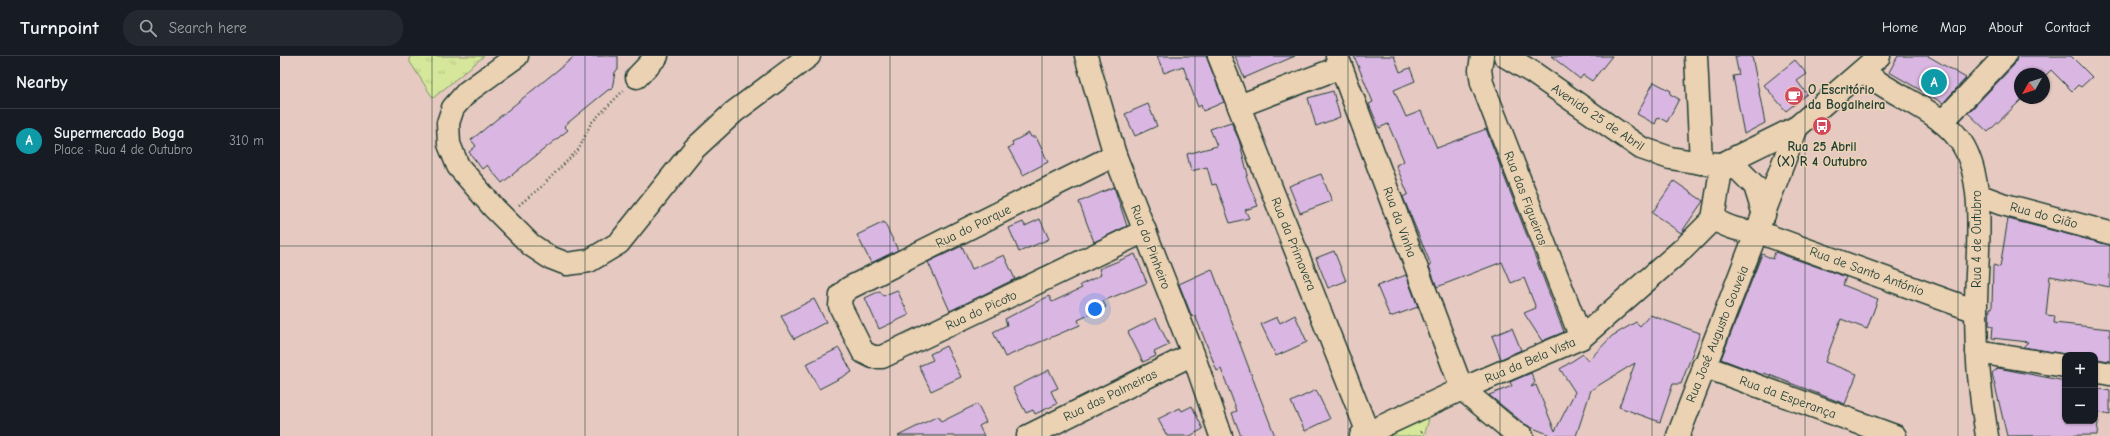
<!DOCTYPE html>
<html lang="en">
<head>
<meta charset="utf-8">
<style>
  :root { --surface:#171b24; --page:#242831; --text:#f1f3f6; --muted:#9ea1a6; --line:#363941; --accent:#d1495b }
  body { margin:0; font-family:"Comic Neue",sans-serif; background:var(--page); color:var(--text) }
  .controls { position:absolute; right:12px; bottom:12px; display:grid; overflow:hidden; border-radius:8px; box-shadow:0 1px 3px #0004 }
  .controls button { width:36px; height:36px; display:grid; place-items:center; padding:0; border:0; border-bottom:1px solid var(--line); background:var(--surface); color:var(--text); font:20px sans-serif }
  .compass { position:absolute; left:1734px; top:12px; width:36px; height:36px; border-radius:50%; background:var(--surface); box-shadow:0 1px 3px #0004; rotate:231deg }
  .you { position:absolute; left:815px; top:253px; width:14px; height:14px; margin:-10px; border:3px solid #fff; border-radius:50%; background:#1a73e8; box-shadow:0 0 0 6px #1a73e833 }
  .badge { display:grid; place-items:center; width:26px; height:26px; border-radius:50%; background:var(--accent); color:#fff; font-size:13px; font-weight:700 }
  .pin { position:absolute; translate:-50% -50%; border:2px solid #fff; box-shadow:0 1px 4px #0006 }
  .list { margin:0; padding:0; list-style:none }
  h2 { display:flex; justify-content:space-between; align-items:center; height:52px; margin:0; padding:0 16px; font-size:17px }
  h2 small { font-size:13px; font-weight:400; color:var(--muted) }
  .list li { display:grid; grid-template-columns:26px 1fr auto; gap:12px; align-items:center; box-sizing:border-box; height:64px; padding:0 16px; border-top:1px solid var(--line) }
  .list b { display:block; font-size:15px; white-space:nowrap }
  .list p { margin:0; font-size:13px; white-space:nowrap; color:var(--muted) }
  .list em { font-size:13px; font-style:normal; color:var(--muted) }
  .icon { flex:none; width:22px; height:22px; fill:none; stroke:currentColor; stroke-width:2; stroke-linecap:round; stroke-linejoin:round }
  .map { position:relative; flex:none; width:1830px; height:380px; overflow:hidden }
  header { display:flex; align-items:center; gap:24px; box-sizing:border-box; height:56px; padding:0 20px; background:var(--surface); border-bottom:1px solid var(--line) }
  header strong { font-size:19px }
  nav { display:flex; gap:22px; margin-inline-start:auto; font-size:14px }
  .search { width:280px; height:36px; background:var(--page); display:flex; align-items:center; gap:10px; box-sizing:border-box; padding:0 14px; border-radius:16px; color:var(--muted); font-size:15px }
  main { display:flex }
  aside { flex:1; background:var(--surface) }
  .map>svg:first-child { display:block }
  .grass { fill:#d6e79b; stroke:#7a9268 }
  .park { fill:url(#park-tufts); stroke:#7a9268 }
  .building { fill:#dab7e2; stroke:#1f3d34 }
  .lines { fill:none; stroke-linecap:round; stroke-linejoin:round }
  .minor-casing { stroke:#1f3d34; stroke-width:25 }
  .path { stroke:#1f3d34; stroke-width:2.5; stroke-dasharray:1 3; stroke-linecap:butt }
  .minor { stroke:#ebd2b3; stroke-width:22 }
  .grid { fill:none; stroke:#1f3d34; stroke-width:1; stroke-opacity:0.55 }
  .labels { text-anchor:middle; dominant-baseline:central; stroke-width:3; stroke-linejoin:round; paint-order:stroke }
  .poi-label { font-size:13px; font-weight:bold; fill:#1f3d34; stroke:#ebd2b3; text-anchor:start }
  .street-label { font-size:13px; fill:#1f3d34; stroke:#ebd2b3 }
</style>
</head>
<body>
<header>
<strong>Turnpoint</strong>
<div class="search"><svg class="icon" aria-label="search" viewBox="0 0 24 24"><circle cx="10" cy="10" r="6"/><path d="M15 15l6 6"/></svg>Search here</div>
<nav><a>Home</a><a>Map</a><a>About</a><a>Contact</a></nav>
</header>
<main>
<aside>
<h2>Nearby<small></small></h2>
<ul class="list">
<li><span class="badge" style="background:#0f9aa8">A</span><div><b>Supermercado Boga</b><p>Place · Rua 4 de Outubro</p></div><em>310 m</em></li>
</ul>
</aside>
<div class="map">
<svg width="1830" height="380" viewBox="0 0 1830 380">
  <defs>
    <pattern id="park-tufts" width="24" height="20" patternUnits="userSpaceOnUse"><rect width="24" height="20" fill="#d6e79b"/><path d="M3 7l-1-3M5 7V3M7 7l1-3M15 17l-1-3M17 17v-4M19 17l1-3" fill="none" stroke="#b7c786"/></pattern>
  </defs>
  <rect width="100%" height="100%" fill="#e6cac1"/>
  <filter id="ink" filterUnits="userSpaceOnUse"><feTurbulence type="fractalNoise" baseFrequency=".025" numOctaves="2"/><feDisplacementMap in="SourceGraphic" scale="8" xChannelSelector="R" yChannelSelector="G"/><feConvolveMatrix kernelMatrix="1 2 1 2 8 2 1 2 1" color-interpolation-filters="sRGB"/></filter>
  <g filter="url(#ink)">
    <path class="grass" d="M1144 363H1149L1144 380H1105Z"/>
    <path class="park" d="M130 0H204L153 42 130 6Z"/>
    <g class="building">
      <path d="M295 0H338V14L335 16 332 33 328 34 284 70 288 74 222 127 207 109 202 113 189 96 196 90 191 84Z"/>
      <path d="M877 0H926L944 46 923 55 921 49 918 51 903 10 884 17Z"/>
      <path d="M955 0H1015L964 22Z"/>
      <path d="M1074 0H1114L1120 16 1130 12 1135 25 1114 34 1126 61 1141 55 1157 92 1206 73 1284 276 1262 285 1244 257 1256 252 1244 222 1231 227 1222 206 1157 231 1149 210 1151 209 1123 141 1128 138 1116 109 1124 105 1108 68 1099 72 1089 48 1093 46Z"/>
      <path d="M1271 0H1332L1312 25 1303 19 1300 23Z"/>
      <path d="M1455 0H1472L1485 67 1464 78 1453 20 1459 19Z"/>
      <path d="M1618 0H1648L1686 22 1663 47 1609 16Z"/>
      <path d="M1737 0H1791L1812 21 1801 31 1798 29 1792 35 1771 14 1764 21V18H1740V42H1743L1708 76 1688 57 1734 9Z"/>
      <path d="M1515 4 1527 18 1517 25 1527 38 1506 55 1484 29Z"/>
      <path d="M1374 26 1391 35 1390 38 1399 43 1387 66 1378 61 1375 68 1357 58Z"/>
      <path d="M1053 35 1060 61 1036 70 1028 42Z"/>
      <path d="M868 48 877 70 855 80 845 58Z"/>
      <path d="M951 66 959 84 968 119 966 120 978 150 965 154 969 162 950 167 936 128 932 129 927 111 911 115 907 98 937 90 930 73Z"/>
      <path d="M749 77 751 81H756L768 106 743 119 728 92 733 90 732 86Z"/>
      <path d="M1041 118 1052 145 1020 157 1009 130Z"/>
      <path d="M1394 125 1423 145 1401 177 1372 157Z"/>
      <path d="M834 131 847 170 814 186 799 146Z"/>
      <path d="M760 163 769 183 739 196 729 172 743 166 745 170Z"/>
      <path d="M1728 163 1830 189V231L1770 220 1766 259 1775 260 1774 267 1830 273V305L1815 303V299H1790L1743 291 1748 286 1712 282 1713 270 1709 269 1710 252H1712L1713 209 1720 211Z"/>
      <path d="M604 166 618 194 591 207 577 179Z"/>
      <path d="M682 190 692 213 724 199 735 223 670 255 648 206Z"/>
      <path d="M1054 195 1066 225 1048 232 1036 202Z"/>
      <path d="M1495 196 1566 221 1563 229 1598 243 1587 273 1561 263 1545 306 1577 318 1565 348 1484 317 1483 319 1441 303 1482 198 1493 203Z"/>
      <path d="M855 198 867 227 823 245 826 251 798 264 800 269 725 301 713 276 727 269 725 263 769 240 772 246 802 232 800 229 821 219 819 213Z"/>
      <path d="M932 213 976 331 995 380H961L952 357 957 355 941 313 937 315 915 259 912 261 899 228Z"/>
      <path d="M1126 219 1138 251 1110 261 1097 230Z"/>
      <path d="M617 234 629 259 599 273 585 242 600 235 603 240Z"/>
      <path d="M534 243 546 266 514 283 501 260Z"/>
      <path d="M1015 259 1027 286 996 300 981 268 997 261 1000 267Z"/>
      <path d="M1370 259 1420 277 1401 328H1393L1380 366 1339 351 1355 307 1311 334 1296 380H1273L1248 370 1242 366 1209 339 1232 330 1230 326 1251 317 1255 326 1251 331 1256 329 1275 375 1295 336 1280 313 1303 298 1308 305 1332 280 1356 266 1360 270Z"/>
      <path d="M876 262 889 289 874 296 876 300 863 306 848 276Z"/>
      <path d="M1232 272 1241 294 1221 303 1212 280Z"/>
      <path d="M666 290 681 321 651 335 639 310 653 304 650 298Z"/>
      <path d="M559 292 572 316 539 333 526 308Z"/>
      <path d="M1718 312 1785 325V365H1818L1817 379 1727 380 1712 317Z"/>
      <path d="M769 314 778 332 771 335 777 348 755 358 753 354 746 357 733 332Z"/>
      <path d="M1815 332 1830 335V359L1815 356Z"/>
      <path d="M1036 334 1050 363 1025 375 1011 346Z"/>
      <path d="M697 348 706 366 699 370 704 380H618L658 360 661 366Z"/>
      <path d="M912 350 923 373 910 380H887L878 363 900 352 902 355Z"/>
    </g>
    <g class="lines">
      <defs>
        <g id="minor">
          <path d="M237 0 187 36 173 52 168 67 169 88 178 110 214 152 251 189 269 201 287 208 309 205 339 187 414 93 454 56 529 0"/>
          <path d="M806 0 835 99 913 298 941 380"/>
          <path d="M939 0 1088 377"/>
          <path d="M1057 0 1182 333 1235 377 1242 380"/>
          <path d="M1202 0 1200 14 1202 27 1301 282"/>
          <path d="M1225 0 1252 16 1361 92 1390 102 1421 107 1442 108 1459 114 1475 130 1484 159"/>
          <path d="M1416 0 1421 107"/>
          <path d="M1583 15C1613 41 1658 52 1681 86 1709 128 1695 206 1696 256 1696 298 1700 339 1707 380"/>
          <path d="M357 21 377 0"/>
          <path d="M959 50 1061 11"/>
          <path d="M1662 66 1725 0"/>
          <path d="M835 99 569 232 561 239 560 250 583 296 593 301H602L865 175"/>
          <path d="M1442 108 1517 71 1599 0"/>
          <path d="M1698 139 1722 148 1830 177"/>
          <path d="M1433 163C1450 172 1459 175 1478 176L1696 255"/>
          <path d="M1433 163 1442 108"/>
          <path d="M1697 296 1785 310"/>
          <path d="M1423 310 1615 380"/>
          <path d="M1815 315 1830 318"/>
          <path d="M748 380 913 298"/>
          <path d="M1081 380 1182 333 1301 282 1405 191 1433 163"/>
          <path d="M1398 380 1517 71"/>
        </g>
      </defs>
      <use href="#minor" class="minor-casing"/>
      <g class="path">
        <path d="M239 149 261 131 299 93 311 67 344 34"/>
        <path d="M1140 380 1142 375"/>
      </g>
      <use href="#minor" class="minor"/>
    </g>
  </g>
  <path class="grid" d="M152 0V380M305 0V380M458 0V380M610 0V380M762 0V380M915 0V380M1068 0V380M1220 0V380M1372 0V380M1525 0V380M1678 0V380M0 190H1830"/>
  <defs>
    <symbol id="cafe-disc" viewBox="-11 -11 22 22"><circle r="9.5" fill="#d1495b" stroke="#ebd2b3"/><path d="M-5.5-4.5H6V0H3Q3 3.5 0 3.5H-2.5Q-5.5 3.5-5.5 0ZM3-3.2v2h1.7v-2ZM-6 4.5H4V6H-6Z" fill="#fff"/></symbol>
    <symbol id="bus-disc" viewBox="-11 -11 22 22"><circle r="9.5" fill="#d1495b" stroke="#ebd2b3"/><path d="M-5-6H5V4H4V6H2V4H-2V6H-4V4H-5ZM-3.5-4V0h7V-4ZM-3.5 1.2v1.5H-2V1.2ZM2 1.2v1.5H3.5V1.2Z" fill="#fff"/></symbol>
  </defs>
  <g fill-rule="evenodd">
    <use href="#cafe-disc" x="1503" y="29" width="22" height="22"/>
    <use href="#bus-disc" x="1531" y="59" width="22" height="22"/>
  </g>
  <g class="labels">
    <g class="poi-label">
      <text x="1528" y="33">O Escritório<tspan x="1528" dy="15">da Bogalheira</tspan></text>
      <text x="1542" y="90" text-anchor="middle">Rua 25 Abril<tspan x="1542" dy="15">(X) R 4 Outubro</tspan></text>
    </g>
    <g class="street-label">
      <text transform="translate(1318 61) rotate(34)">Avenida 25 de Abril</text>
      <text transform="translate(1246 142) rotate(69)">Rua das Figueiras</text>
      <text transform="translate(1764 159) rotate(15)">Rua do Gião</text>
      <text transform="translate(1120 166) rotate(70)">Rua da Vinha</text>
      <text transform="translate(693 170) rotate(-26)">Rua do Parque</text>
      <text transform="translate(1696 183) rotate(-90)">Rua 4 de Outubro</text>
      <text transform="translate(1014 188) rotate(68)">Rua da Primavera</text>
      <text transform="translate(871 191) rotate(69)">Rua do Pinheiro</text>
      <text transform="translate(1587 215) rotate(20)">Rua de Santo António</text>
      <text transform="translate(701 254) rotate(-25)">Rua do Picoto</text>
      <text transform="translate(1437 278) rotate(-68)">Rua José Augusto Gouveia</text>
      <text transform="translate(1250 304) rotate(-23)">Rua da Bela Vista</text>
      <text transform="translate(830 339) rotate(-26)">Rua das Palmeiras</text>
      <text transform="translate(1508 341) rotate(20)">Rua da Esperança</text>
    </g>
  </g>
</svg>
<div class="controls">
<button>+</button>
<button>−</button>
</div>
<svg class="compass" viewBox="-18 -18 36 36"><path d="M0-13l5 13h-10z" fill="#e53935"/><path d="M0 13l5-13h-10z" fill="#9ea1a6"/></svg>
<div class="you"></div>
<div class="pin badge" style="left:1654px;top:26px;background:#0f9aa8">A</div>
</div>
</main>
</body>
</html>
